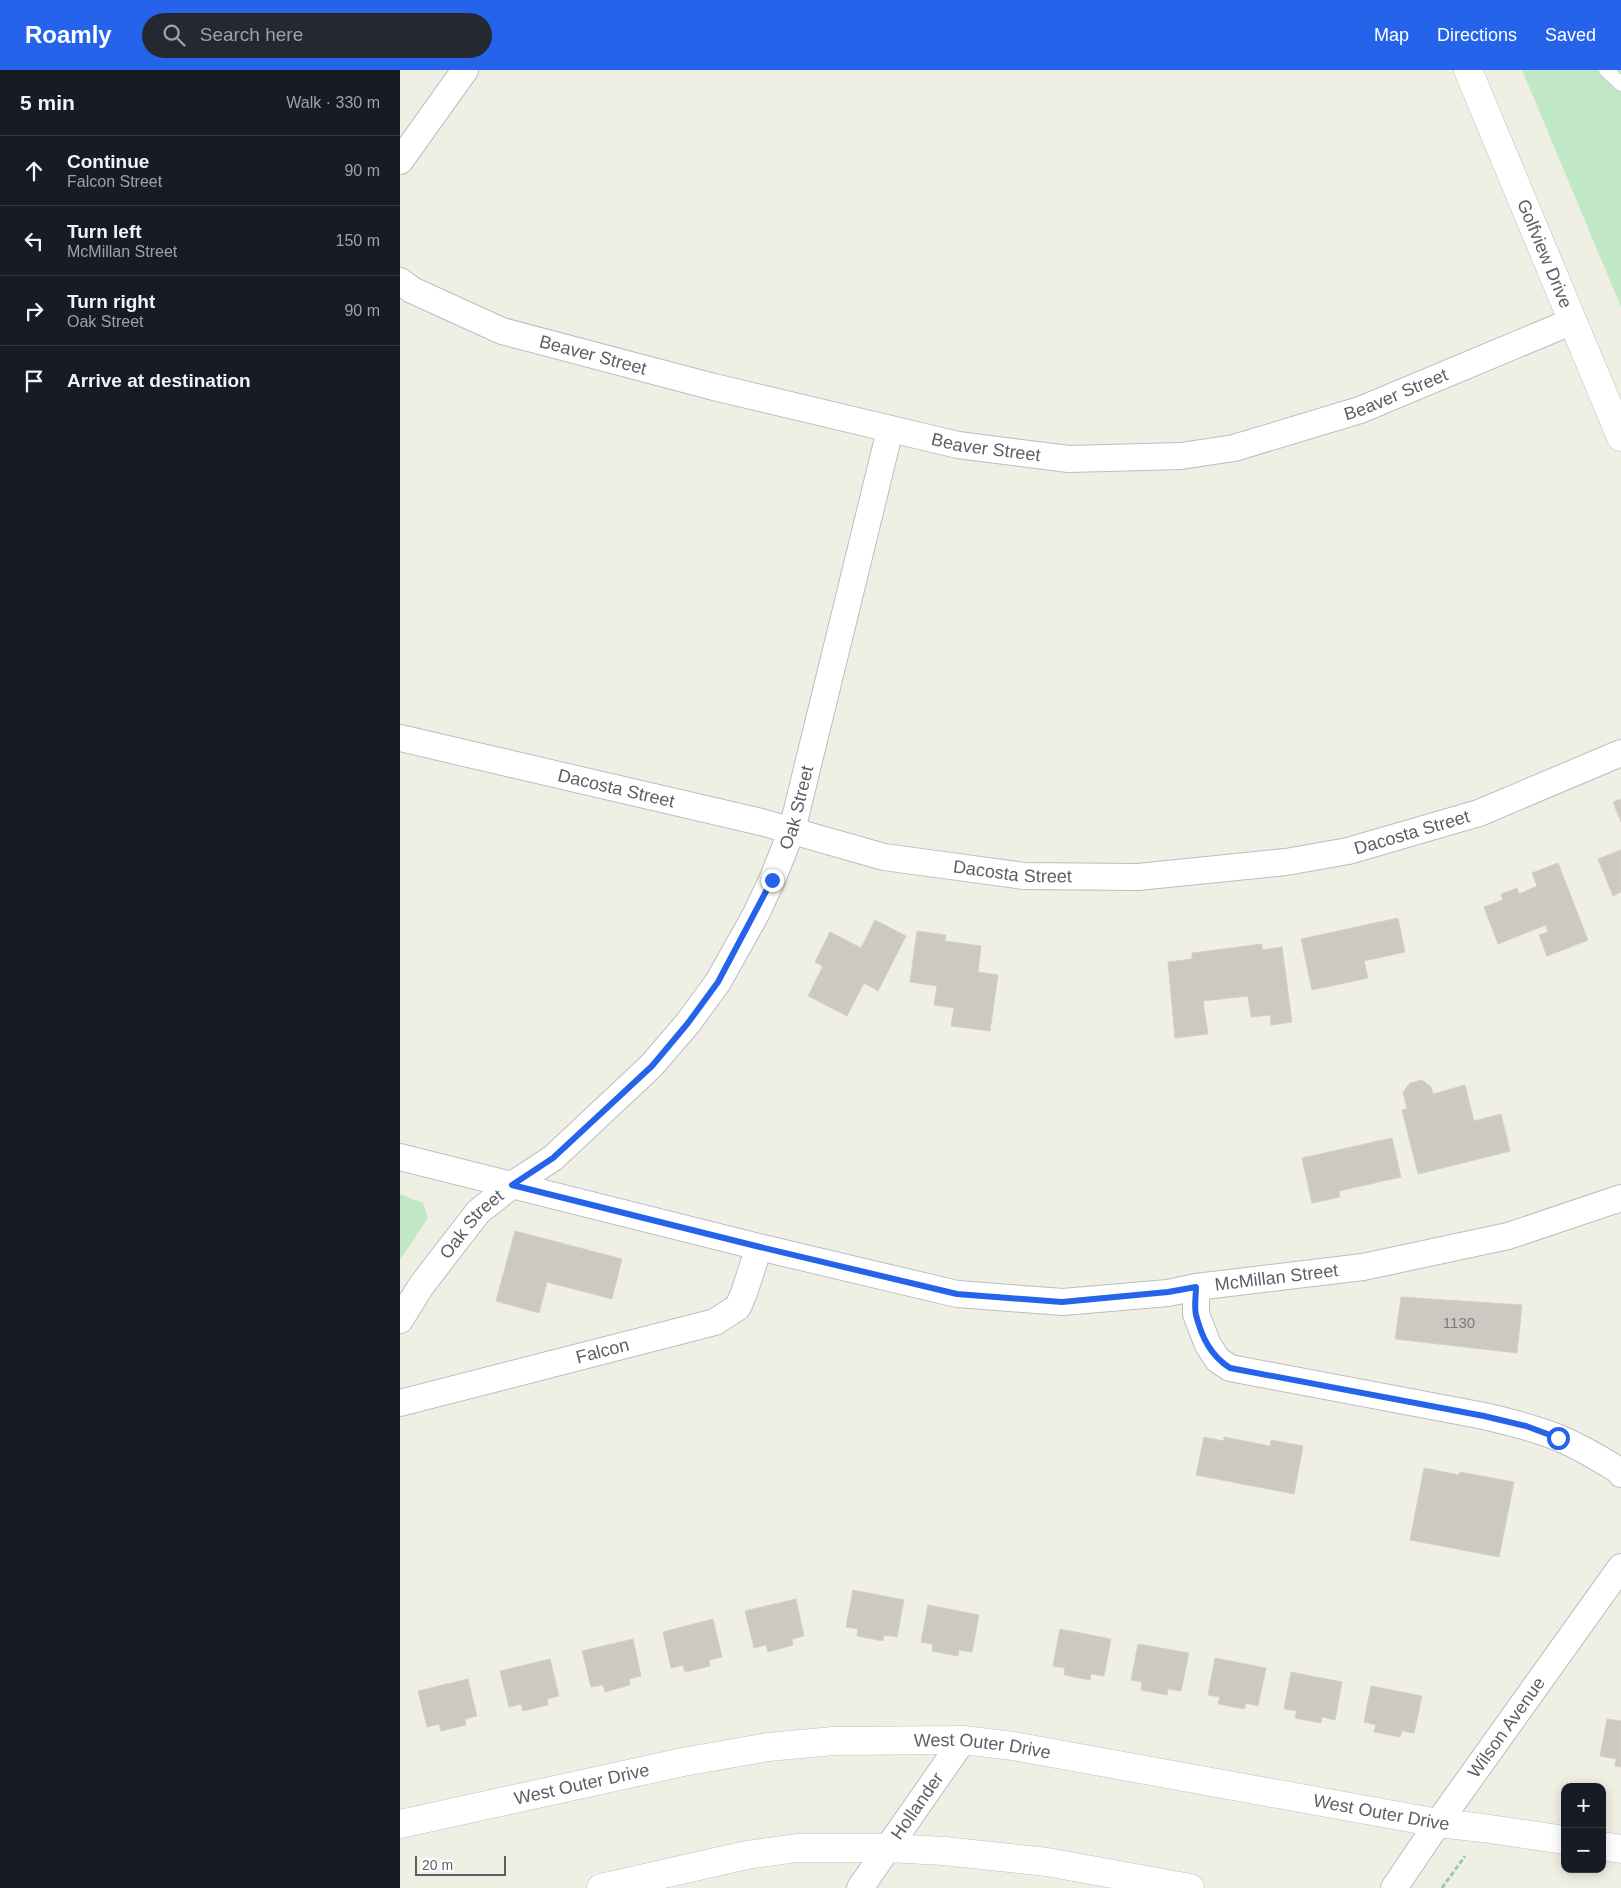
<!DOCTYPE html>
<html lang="en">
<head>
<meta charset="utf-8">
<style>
  :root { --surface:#171b24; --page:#242831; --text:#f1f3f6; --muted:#9ea1a6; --line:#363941; --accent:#2563eb }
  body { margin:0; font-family:Helvetica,sans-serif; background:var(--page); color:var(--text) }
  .controls { position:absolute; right:15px; bottom:15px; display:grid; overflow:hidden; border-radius:10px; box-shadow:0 2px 12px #0003 }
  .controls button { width:45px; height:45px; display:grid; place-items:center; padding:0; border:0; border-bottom:1px solid var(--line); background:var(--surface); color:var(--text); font:25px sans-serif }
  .scale { position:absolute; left:15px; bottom:12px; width:91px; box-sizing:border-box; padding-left:5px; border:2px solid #5c5f66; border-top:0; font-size:14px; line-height:18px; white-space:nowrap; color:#5c5f66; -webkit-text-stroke:4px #fff; paint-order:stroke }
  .stop { position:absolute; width:15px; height:15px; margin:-11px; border:4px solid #2563eb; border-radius:50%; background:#fff }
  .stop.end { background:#2563eb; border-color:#fff; box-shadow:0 1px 5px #0008 }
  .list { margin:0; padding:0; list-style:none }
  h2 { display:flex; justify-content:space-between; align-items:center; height:65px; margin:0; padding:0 20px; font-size:21px }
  h2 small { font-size:16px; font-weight:400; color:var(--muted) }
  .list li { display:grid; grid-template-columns:32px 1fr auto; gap:15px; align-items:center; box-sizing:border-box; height:70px; padding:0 20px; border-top:1px solid var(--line) }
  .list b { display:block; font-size:19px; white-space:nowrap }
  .list p { margin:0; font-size:16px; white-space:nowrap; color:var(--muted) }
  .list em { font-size:16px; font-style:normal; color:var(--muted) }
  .icon { flex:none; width:28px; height:28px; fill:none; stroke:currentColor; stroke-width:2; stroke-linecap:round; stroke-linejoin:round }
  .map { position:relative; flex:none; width:1221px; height:1818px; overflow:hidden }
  header { display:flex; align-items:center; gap:30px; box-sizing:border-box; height:70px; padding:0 25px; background:var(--accent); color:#fff }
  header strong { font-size:24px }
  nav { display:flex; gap:28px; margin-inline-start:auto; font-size:18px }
  .search { width:350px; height:45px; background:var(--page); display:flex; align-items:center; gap:12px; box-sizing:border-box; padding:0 18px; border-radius:28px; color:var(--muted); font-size:19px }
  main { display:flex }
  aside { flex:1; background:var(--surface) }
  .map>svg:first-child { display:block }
  .green { fill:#c0e8c6 }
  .building { fill:#cbc9c1; stroke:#d5d2c2 }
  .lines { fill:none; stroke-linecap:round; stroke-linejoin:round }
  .service-casing { stroke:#bcbdc4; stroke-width:15 }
  .minor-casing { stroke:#bcbdc4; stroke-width:28 }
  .tertiary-casing { stroke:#bcbdc4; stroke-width:29 }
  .secondary-casing { stroke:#bdbfc6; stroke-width:29 }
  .path { stroke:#98caae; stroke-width:3; stroke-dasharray:5 2.5; stroke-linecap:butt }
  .service { stroke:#fff; stroke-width:14 }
  .minor { stroke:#fff; stroke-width:26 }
  .tertiary { stroke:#fff; stroke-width:28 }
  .secondary { stroke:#fff; stroke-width:28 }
  .route { stroke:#2563eb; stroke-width:6 }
  .labels { text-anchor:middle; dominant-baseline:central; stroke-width:4; stroke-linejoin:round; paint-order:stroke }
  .number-label { font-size:15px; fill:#787a7d }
  .street-label { font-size:18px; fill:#5c5f66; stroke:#fff }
</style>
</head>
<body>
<header>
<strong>Roamly</strong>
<div class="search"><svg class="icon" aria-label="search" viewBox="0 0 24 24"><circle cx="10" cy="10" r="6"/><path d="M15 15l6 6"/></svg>Search here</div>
<nav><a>Map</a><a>Directions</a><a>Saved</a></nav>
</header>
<main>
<aside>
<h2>5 min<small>Walk · 330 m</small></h2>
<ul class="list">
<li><svg class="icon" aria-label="ahead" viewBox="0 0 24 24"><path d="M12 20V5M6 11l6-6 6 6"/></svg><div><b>Continue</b><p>Falcon Street</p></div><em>90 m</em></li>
<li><svg class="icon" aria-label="left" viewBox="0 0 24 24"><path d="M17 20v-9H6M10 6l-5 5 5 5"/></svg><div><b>Turn left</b><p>McMillan Street</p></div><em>150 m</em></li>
<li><svg class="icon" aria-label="right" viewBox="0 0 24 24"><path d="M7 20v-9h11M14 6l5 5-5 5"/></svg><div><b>Turn right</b><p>Oak Street</p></div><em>90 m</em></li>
<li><svg class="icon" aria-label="arrive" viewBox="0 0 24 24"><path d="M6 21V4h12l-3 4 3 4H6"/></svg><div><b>Arrive at destination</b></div></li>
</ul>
</aside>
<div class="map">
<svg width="1221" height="1818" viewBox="0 0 1221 1818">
  <rect width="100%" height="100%" fill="#f0efe4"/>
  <g class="green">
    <path d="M1122 0H1221V237Z"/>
    <path d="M0 1124 23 1133 28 1148 0 1190Z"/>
  </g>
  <g class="building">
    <path d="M1221 729V752L1213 732Z"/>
    <path d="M1221 780V822L1213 826 1198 789Z"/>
    <path d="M1158 793 1188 870 1147 886 1139 865 1148 862 1146 855 1098 874 1084 837 1103 830 1101 824 1117 818 1119 824 1137 816 1132 803Z"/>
    <path d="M998 848 1005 882 964 891 968 908 912 920 901 869Z"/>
    <path d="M475 850 506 866 478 921 464 913 447 946 408 926 423 896 415 892 430 862 461 878Z"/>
    <path d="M517 861 546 865 545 871 581 876 578 902 598 905 590 961 551 956 554 938 534 935 537 916 510 912Z"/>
    <path d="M862 874V880L882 877 892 952 871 955 870 945 851 947 848 926 803 931 808 964 775 968 768 892 792 889V883Z"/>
    <path d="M1022 1010 1031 1017 1033 1024 1065 1015 1074 1051 1101 1044 1110 1081 1018 1104 1002 1040 1007 1039 1003 1022 1010 1013Z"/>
    <path d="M992 1068 1001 1107 939 1121 940 1127 912 1133 902 1088Z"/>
    <path d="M115 1161 222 1189 212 1229 147 1212 139 1243 96 1231Z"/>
    <path d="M1001 1227 1122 1235 1117 1283 995 1269Z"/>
    <path d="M804 1367 824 1371V1367L870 1376 871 1370 903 1376 894 1424 796 1405Z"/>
    <path d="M1024 1398 1059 1405 1060 1402 1114 1412 1099 1487 1010 1470Z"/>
    <path d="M453 1520 504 1530 497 1567 484 1565 483 1571 457 1566 458 1559 446 1557Z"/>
    <path d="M396 1529 404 1566 392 1569 393 1575 368 1582 366 1575 354 1578 345 1541Z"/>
    <path d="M528 1535 579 1545 572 1582 559 1580 558 1586 532 1581 533 1574 521 1572Z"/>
    <path d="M313 1549 322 1587 309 1590 310 1596 285 1602 283 1595 271 1598 263 1562Z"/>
    <path d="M660 1559 711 1569 704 1606 691 1604 690 1610 664 1605 665 1598 653 1596Z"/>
    <path d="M233 1569 241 1606 229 1609 230 1615 205 1622 203 1615 191 1617 182 1581Z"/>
    <path d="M738 1574 789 1583 781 1621 768 1619 767 1625 741 1620 742 1612 731 1610Z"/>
    <path d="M815 1588 866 1598 858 1636 846 1633 844 1639 818 1634 820 1627 808 1625Z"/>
    <path d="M150 1589 159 1626 147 1629 148 1635 123 1641 121 1634 109 1637 100 1601Z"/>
    <path d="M891 1602 942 1612 935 1650 922 1647 921 1653 895 1648 897 1641 884 1639Z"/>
    <path d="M68 1609 77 1646 65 1649 66 1655 41 1661 39 1654 27 1657 18 1621Z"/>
    <path d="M971 1616 1022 1626 1014 1663 1002 1661 1000 1667 974 1662 976 1655 964 1652Z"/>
    <path d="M1207 1649 1221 1651V1697L1215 1696 1216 1689 1200 1686Z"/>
  </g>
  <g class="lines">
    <defs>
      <path id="service" d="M1206 0 1221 14"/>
      <g id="minor">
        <path d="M0 91 65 0"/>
        <path id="s1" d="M0 211 12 220 102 261 314 317 558 375 669 389 781 386 834 378 960 340 1173 251"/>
        <path id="s2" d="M0 668 361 752 484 787 624 806 738 807 886 792 948 781 1079 743 1221 683"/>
        <path id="s3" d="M0 1087 359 1177 557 1224 663 1232 768 1223 796 1217 963 1197 1108 1166 1221 1128"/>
        <path d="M796 1217V1244L808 1275 818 1290 830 1298 1084 1346C1110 1352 1135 1358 1159 1368 1180 1377 1199 1388 1218 1400L1221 1404"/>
        <path id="s4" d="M0 1250 21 1216 78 1142 112 1115 153 1088 251 996 288 953 318 912 356 844 372 810 392 760 490 360"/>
        <path id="s5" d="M0 1333 315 1252 338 1237 344 1223 359 1177"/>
        <path id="s6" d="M460 1818 563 1670"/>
        <path id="s7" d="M994 1818 1038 1753 1221 1497"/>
      </g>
      <g id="tertiary">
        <path id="s8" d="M1068 0 1221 367"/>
      </g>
      <g id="secondary">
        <path id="s9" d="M0 1754 283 1692 368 1677 433 1671 563 1670 613 1676 1038 1753 1083 1758 1165 1770"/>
        <path d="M1202 1776 1221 1779"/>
        <path d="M201 1818 347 1785 397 1778H488L544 1781 647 1792 790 1818"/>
      </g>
    </defs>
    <use href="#service" class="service-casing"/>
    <use href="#minor" class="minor-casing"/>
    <use href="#tertiary" class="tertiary-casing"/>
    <use href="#secondary" class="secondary-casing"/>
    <path class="path" d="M1042 1818 1065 1786"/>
    <use href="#service" class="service"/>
    <use href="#minor" class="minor"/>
    <use href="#tertiary" class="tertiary"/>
    <use href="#secondary" class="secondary"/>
  </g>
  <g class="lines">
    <path class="route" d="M372 810 318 912 288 953 252 996 153 1088 112 1115 360 1177 557 1224 662 1232 768 1222 796 1217C796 1226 794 1237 796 1245 802 1268 811 1286 830 1298L1084 1346 1126 1356 1158 1368"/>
  </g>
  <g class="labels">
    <g class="number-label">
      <text x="1059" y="1252">1130</text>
    </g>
    <g class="street-label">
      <text stroke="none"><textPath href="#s8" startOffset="199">Golfview Drive</textPath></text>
      <text stroke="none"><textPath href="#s1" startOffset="208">Beaver Street</textPath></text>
      <text stroke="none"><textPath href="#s1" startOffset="1032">Beaver Street</textPath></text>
      <text stroke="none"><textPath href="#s1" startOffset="612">Beaver Street</textPath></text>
      <text stroke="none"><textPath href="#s2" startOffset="222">Dacosta Street</textPath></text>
      <text stroke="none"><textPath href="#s4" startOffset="660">Oak Street</textPath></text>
      <text stroke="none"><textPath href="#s2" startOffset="1032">Dacosta Street</textPath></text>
      <text stroke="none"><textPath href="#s2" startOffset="628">Dacosta Street</textPath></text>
      <text stroke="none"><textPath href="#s4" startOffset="120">Oak Street</textPath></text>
      <text stroke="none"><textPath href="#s3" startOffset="895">McMillan Street</textPath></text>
      <text stroke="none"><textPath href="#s5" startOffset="209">Falcon</textPath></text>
      <text stroke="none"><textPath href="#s7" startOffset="196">Wilson Avenue</textPath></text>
      <text stroke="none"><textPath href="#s9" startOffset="591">West Outer Drive</textPath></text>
      <text stroke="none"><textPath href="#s9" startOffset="186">West Outer Drive</textPath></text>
      <text stroke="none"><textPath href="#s6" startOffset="100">Hollander</textPath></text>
      <text stroke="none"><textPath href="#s9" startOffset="996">West Outer Drive</textPath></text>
    </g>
  </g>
</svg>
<div class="controls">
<button>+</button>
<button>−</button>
</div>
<div class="scale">20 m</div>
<div class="stop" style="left:1158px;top:1368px"></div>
<div class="stop end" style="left:372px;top:810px"></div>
</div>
</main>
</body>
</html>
